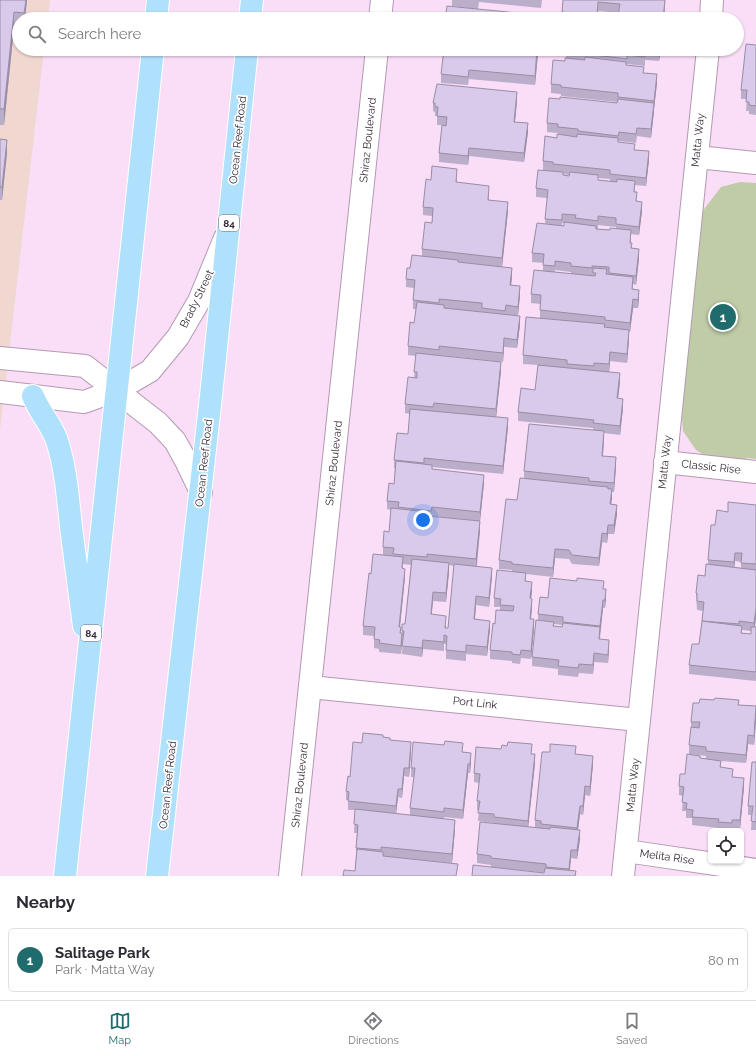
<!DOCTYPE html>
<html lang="en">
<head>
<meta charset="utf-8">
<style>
  :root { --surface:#fff; --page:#f2f2f3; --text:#2b2b33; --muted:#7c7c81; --line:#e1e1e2; --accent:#206c6d }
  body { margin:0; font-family:Raleway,sans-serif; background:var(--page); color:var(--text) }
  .controls { position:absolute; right:12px; bottom:12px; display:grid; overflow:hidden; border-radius:6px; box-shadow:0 1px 3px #0004 }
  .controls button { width:36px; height:36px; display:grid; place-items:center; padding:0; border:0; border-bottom:1px solid var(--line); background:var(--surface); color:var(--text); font:20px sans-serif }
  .you { position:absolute; left:423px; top:520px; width:14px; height:14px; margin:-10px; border:3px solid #fff; border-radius:50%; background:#1a73e8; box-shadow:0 0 0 6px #1a73e833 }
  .badge { display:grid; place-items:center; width:26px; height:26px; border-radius:50%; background:var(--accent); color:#fff; font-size:13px; font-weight:700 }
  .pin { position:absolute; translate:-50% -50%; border:2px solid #fff; box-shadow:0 1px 4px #0006 }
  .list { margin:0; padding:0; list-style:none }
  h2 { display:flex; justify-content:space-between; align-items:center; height:52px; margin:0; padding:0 16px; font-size:17px }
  h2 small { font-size:13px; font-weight:400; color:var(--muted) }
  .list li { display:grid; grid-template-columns:26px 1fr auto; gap:12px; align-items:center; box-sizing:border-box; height:64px; margin:0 8px 8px; padding:0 8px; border:1px solid var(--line); border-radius:6px }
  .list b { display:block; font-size:15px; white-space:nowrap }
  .list p { margin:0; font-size:13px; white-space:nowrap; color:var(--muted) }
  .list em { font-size:13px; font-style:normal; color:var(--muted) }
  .icon { flex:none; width:22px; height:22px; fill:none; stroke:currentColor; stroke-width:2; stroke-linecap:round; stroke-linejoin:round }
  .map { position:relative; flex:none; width:756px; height:876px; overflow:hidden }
  .search { position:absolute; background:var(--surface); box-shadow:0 1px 3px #0004; left:12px; right:12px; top:12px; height:44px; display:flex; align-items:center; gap:10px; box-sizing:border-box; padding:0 14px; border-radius:22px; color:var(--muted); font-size:15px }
  .sheet { height:124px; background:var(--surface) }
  nav { display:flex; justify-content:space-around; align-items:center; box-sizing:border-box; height:56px; border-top:1px solid var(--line); background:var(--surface); font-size:11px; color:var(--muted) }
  nav a { display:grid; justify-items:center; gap:2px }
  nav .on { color:var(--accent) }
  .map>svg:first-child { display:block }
  .industrial { fill:#f0d7d0 }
  .green { fill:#c0cca8 }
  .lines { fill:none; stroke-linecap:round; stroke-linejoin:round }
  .minor-casing { stroke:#b499b2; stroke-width:24 }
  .primary-casing { stroke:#fff; stroke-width:24 }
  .minor { stroke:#fff; stroke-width:22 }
  .primary { stroke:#afe1fd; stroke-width:22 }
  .wall { fill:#bbaeca; fill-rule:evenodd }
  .shaded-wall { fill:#988da4 }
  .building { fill:#d9caeb; stroke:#988da4 }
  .labels { text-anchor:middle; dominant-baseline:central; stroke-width:3.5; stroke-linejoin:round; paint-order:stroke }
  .shield { fill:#fff; stroke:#716971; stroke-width:1 }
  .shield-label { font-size:10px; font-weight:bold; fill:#342934 }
  .street-label { font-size:11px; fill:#342934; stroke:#fff }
</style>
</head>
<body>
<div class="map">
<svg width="756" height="876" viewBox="0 0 756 876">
  <rect width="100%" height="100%" fill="#faddf7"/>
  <path class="industrial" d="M0 0H50L48 19H19V49H44L0 430Z"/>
  <path class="green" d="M740 182 756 183V459L747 458 736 464 710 459 696 450 683 431 682 417 698 217 721 187Z"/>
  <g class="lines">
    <defs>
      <g id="minor">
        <path d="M380 19 382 0"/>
        <path d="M711 19 712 0"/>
        <path d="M697 157 756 163"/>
        <path d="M0 358 85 366 158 423 175 441 186 461 201 492"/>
        <path d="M0 392 84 402 117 390 150 371 178 337 199 301 225 238"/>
        <path d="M665 462 756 472"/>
        <path d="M310 687 639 720"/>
        <path d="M626 851 756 870"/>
        <path d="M290 876 377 49"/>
        <path d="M623 876 708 49"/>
      </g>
      <g id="primary">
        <path d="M156 19 158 0"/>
        <path d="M250 19 252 0"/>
        <path d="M33 396C39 412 52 425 57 441 67 472 68 503 72 535 76 565 80 596 84 626"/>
        <path d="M65 876 153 49"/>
        <path d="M157 876 211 396 247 49"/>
      </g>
    </defs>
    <use href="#minor" class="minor-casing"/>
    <use href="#primary" class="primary-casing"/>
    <use href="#minor" class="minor"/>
    <use href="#primary" class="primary"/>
  </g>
  <g class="wall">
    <path d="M0 0H27L25 19H19V28H14L4 125H0Z"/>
    <path d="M452 0H542L541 8 479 2 478 9 452 6Z"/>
    <path d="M563 0H665L664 19H618L619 13 598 11V19H562Z"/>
    <path d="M756 45V115L749 114V111H746L747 99H741V90Z"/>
    <path d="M555 49H661L659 61 645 60V66L627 64V65L644 73 657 83 654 109 651 138 637 136 636 143 619 141 618 142 635 150 649 160 646 186 635 185V192L637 201 642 211 639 235 631 234V243L632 248 639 258 636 285 633 284V289L639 298 638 308H633L630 332H629V339L627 363 610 361 609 372 620 382 618 398 623 408 620 435 604 433V440L603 456 616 466 614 492H612L611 504 617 514 614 534H608L607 543 602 542 599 566 572 564 569 559 555 558 553 577 526 574V581L532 591 531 599 532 607 531 619 534 628 531 659 521 658 520 664 512 663V661L490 659V650L495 624 500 610V607H494V598L512 571V570L499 569V560L524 478V471L593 430V428L518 421V412L535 390 538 365 523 364V355L540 318V304L531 303V294L543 271V263L532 262V253L545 224 547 198 536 197V188L543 170V161L557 138 558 135V133L547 132V123L560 99 617 103V102L561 96V94L551 93V84L566 58V56L555 55ZM563 174 569 175V176L563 175ZM598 178 610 179V182L598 180ZM562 223H564V226L562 225ZM598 225 616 227V228L610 230 598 229ZM555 270 571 272V274L555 272Z"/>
    <path d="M538 54 535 85 469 79 468 85 441 83V74Z"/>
    <path d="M517 101 515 122 528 132 524 162 469 156 468 165 439 162V153L442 125H437V116H435V112L433 111V103Z"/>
    <path d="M0 139 7 153 2 200H0Z"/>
    <path d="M457 178V182L489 195V200L508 211 502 267 458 262 512 277 511 285 520 295 518 315 520 325 517 348 504 347 503 362 439 355V356L501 371 496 417 508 427 503 474 432 467V469L484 483 480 521 432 516 480 530 477 566 492 576 489 607 476 605 475 619 490 629 487 656 466 654V661L446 659V644H444V651L423 649 422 657 402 654 403 640H402L401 654 379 652V649L374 648V636L363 635V626L371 574 383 555V547L389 532 391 510 387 509V501L394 484 395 468H394V460L408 434 410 414 405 413V404L414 378 416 356 408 355V346L414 323 416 309H413V300L414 288 406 287V279L410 268 422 256V249L432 223V216L423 215V207L431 180ZM403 564 411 565 405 624H402V633H401L400 627 405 577 403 568ZM449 565 454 566 448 628H446V625L431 615 433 601 446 602 449 572Z"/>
    <path d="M756 505V617L755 627H756V681L689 674V665L699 644 703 611 697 610 696 593 705 576 708 565V560L715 525 728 512ZM735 561 741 562V568L734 567ZM742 630 751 631V634L742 633Z"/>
    <path d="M604 589 606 598 605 608H603L600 639 609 649 608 663 594 662 593 674 579 673 578 677 558 675V669L532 666V657L538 620V614L548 598ZM554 624 562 625V627L554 626Z"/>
    <path d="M699 703 739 705 756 706V721L754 745 748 744 746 763 721 761V768L744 787 740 829 732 828V831H718V828L692 825V818H686V811H682L683 796 679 795V786L685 774 700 758 706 759V756L689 754V745L691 727V722Z"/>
    <path d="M383 737 390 740 411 751 409 777 404 776 402 798 398 797 396 814 410 815V808L414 777H411V768L463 752 471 762 470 773H468L463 819 444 817V819L455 829 452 863 383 856 458 873 355 871 356 857V848L357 833H354L355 810H348V800H346V791L350 777 362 743Z"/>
    <path d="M501 749 532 754 535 763 528 827 535 828V820L576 754 593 764 590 796 585 795 583 815 580 814 578 830 580 839 577 859 571 858 570 871 576 876 491 867V865L477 863V854L494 823 478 821 479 810H477V801L479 783 474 782V773Z"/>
    <path d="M756 762V830H751L752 815H748V806Z"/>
  </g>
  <g class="shaded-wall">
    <path d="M26 0H27L25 19H24Z"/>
    <path d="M665 0V5L664 19H663Z"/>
    <path d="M598 2V19H597Z"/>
    <path d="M14 12V28L4 125V109Z"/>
    <path d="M538 49V54L535 85V76Z"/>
    <path d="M660 49H661L659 61V52Z"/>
    <path d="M657 74V83L654 109V101Z"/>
    <path d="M517 92V101L514 131V122Z"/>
    <path d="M654 103V112L651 138V129Z"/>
    <path d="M528 123V132L524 162V153Z"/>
    <path d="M7 140V153L2 200V187Z"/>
    <path d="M469 148V156L468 165V156Z"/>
    <path d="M649 151V160L646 186V178Z"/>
    <path d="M508 202V211L502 267V258Z"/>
    <path d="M642 202V211L639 235V227Z"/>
    <path d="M639 249V258L636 285V276Z"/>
    <path d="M512 268V277L510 294V285Z"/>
    <path d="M520 286V295L518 315V307Z"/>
    <path d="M639 290V298L638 308V300Z"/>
    <path d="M633 299V308L630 332V323Z"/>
    <path d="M520 316V325L517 348V340Z"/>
    <path d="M629 330V339L627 363V354Z"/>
    <path d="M504 338V347L503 362V353Z"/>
    <path d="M610 352V361L609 373V364Z"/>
    <path d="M501 362V371L496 418V409Z"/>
    <path d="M620 373V382L617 407V398Z"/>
    <path d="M623 399V408L620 435V426Z"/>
    <path d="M508 418V427L503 474V466Z"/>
    <path d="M604 431V440L602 464V456Z"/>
    <path d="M616 457V466L614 492V483Z"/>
    <path d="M484 475V483L480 521V512Z"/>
    <path d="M612 489V498L610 513V504Z"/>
    <path d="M617 505V514L614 534V525Z"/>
    <path d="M480 521V530L476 568V559Z"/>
    <path d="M608 525V534L607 543V534Z"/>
    <path d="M602 533V542L599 566V558Z"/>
    <path d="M555 549V558L553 577V568Z"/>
    <path d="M735 553V561L734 571V562Z"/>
    <path d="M449 563V572L446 602V593Z"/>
    <path d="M492 568V576L489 607V598Z"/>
    <path d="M405 569V577L399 635V627Z"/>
    <path d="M532 582V591L530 607V598Z"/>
    <path d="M606 589V598L605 608V600Z"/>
    <path d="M433 592V601L431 623V614Z"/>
    <path d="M476 596V605L474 628V619Z"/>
    <path d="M532 599V607L530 628V619Z"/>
    <path d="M603 600V608L600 634V626Z"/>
    <path d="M756 608V617L754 632V623Z"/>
    <path d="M534 619V628L531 659V651Z"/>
    <path d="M490 621V629L487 656V647Z"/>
    <path d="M402 633V642L401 654V646Z"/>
    <path d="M423 640V649L422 657V648Z"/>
    <path d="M609 640V649L608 663V655Z"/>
    <path d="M594 653V662L593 674V665Z"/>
    <path d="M756 712V721L754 745V736Z"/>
    <path d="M748 735V744L746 763V755Z"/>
    <path d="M411 742V751L409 777V768Z"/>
    <path d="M471 753V762L470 773V764Z"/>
    <path d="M535 754V763L528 829V821Z"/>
    <path d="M593 756V764L590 796V787Z"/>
    <path d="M468 764V773L463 819V810Z"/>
    <path d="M404 768V776L402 798V789Z"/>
    <path d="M744 778V787L740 829V820Z"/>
    <path d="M585 786V795L583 815V806Z"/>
    <path d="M398 789V797L396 814V806Z"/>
    <path d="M580 806V814L577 837V828Z"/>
    <path d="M455 820V829L452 863V854Z"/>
    <path d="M580 830V839L577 859V850Z"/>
    <path d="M571 850V858L569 876V869Z"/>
  </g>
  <g class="building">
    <path d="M0 0H26L24 13 14 12 4 109H0Z"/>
    <path d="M563 0H665L663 19H637V18L618 16 620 4 598 2 597 16 562 12Z"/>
    <path d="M447 6 528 14V19H445Z"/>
    <path d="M746 44 756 45V106L749 105V102H746L747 90H741Z"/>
    <path d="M444 49H537L535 76 469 70 468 77 441 74Z"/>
    <path d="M566 49H660L659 52 645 51V57L627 55V59L586 54V52L566 50Z"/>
    <path d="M585 57 626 62V65L644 67 643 73 657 74 654 101 618 97V93L561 87V85L551 84 553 60 565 61V58L585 60Z"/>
    <path d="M437 84 517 92 514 122 528 123 524 153 469 148 468 156 439 153 442 125 446 126 447 117 437 116 438 107H435V103H433Z"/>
    <path d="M560 97 617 103 618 99 654 103 651 129 637 128 636 134 619 132 618 136 578 131V129L558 127V124L547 123 549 98 560 99Z"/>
    <path d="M557 134 577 137V134L618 138V142L635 144 634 150 649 151 646 178 610 174V170L553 164V162L543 161 545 136 557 138Z"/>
    <path d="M0 139 7 140 2 187H0Z"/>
    <path d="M432 166 457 169 456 182 489 186 488 200 508 202 502 258 422 249 425 222 432 223 433 208 423 207 426 179 431 180Z"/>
    <path d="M538 170 563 172V175L569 176 570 172 598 175V180L617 182V179L635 181 634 192H637L636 201 642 202 639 227 616 224V218L598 216V221L575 218 576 215 562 214V220L545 219 548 190 536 188Z"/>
    <path d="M564 222 596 226V229L610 230V228L631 230 630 243H632L631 248 639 249 636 276 609 273V267L592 266V268L571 266V263L555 261V266L543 265 544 254 532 253 537 223 564 226Z"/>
    <path d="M412 255 458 260V262L512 268 510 285 520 286 518 307 506 305 505 311 482 308V303L439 299V303L413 300 415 280 406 279 407 268H410Z"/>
    <path d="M593 268 607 269 606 274 633 277 632 289 639 290 638 300 633 299 630 323 605 320V317L540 310 541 295 531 294 534 270 595 276 596 273H593Z"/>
    <path d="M417 302 444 305V308L520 316 517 340 504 338 503 353 439 346V350L408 346 410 322 414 323Z"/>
    <path d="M526 317 605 324 604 327 629 330 627 354 610 352 609 364 594 363V366L567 364V360L523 355Z"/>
    <path d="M416 353 501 362 496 409 434 403 433 407 405 404 408 377 417 378V372H414Z"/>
    <path d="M538 365 620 373 617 398 623 399 620 426 593 423 594 420 518 412 521 388 535 390Z"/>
    <path d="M410 409 508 418 503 466 424 458V463L394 460 397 433 408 434Z"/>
    <path d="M529 424 604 431 602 456 616 457 614 483 589 481V478L524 471Z"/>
    <path d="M396 461 432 465V469L484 475 480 512 432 507 431 511 398 507 399 502 387 501 389 483 394 484Z"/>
    <path d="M520 478 608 487V489H612L610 504 617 505 614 525H608L607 534 602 533 599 558 572 555 569 550 555 549 553 568 512 564V562L499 560 506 499 517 500Z"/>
    <path d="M728 502 756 505V564L741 563 742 553H735L734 562 708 560 711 525H715L717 510 728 512Z"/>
    <path d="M391 508 428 512V516L480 521 476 559 427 554V557L393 554 394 548 383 547 384 531 389 532Z"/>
    <path d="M373 554 403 557 402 568 405 569 399 627H401L400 633H402L401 646 379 643 380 640 374 639 375 627 363 626 369 573 371 574Z"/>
    <path d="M412 559 449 563 446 593 433 592 431 614 446 616 445 628H448L454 564 492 568 489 598 476 596 474 619 490 621 487 647 466 645V652L446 650 447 636 444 635V642L423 640 422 648 402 646 404 631H402V624H405Z"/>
    <path d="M706 564 756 570V608L754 623 739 621V624L702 621 704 602 697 601V593H696L698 575 705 576Z"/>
    <path d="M497 570 526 573 525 581 532 582 530 598 532 599 530 619H534L531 651 521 650 520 655 512 654V652L490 650 493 623 495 624 496 610 513 611 514 606 500 605 501 599 494 598Z"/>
    <path d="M550 578 577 581V578L604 581 603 589H606L605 600H603L600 626 563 622V617L538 614 540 597 548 598Z"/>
    <path d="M536 620 554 622 553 626 562 627 563 623 600 627 599 639 609 640 608 655 594 653 593 665 579 664 578 668 558 666 559 660 532 657Z"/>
    <path d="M702 621 742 626 741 633 751 634V627H756V672L689 665 692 644H699Z"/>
    <path d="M715 698 739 700 738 705 756 706 754 736 748 735 746 755 706 751V747L689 745 691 727 699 728 700 722H691L693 703H699L700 699 714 700Z"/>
    <path d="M363 733 383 735V737L390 738V740L411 742 409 768H404L402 789H398L396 806 348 801 349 792 346 791 348 776 350 777 353 742 362 743Z"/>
    <path d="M445 741 463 743 462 752 471 753 470 764H468L463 810 444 808V812L410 808 415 768H411L413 742 444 745Z"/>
    <path d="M508 742 532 744 531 754H535L528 821 494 817V814L478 813 480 801H477L480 774 474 773 476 747 501 749 502 745 507 746Z"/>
    <path d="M550 744 576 746 575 754 593 756 590 787 585 786 583 806H580L577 828 541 824V821L535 820 542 752H550Z"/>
    <path d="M687 754 700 756V758L721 761 720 767 733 769 732 777 744 778 740 820H732V823L718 822 719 819 692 817 693 810 686 809 687 803 682 802 684 787 679 786 680 774H685Z"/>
    <path d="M752 762H756V822L751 821 753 806H748Z"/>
    <path d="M355 809 455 820 452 854 381 847V850L356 848 358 825 354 824Z"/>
    <path d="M480 822 550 829V827L580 830 577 850H571L569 869 546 867V864L491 858V856L477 854Z"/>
    <path d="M357 849 383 852V856L458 864 456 876H343L344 870 355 871Z"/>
    <path d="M473 865 544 873 545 868 576 871 575 876H472Z"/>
  </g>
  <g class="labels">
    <g class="shield">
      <rect x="219" y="215" width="20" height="16" rx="3"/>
      <rect x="81" y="625" width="20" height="16" rx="3"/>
    </g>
    <g class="shield-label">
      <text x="229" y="223">84</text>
      <text x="91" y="633">84</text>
    </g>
    <g class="street-label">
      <text transform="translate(238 140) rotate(-84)">Ocean Reef Road</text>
      <text transform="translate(368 140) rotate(-84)">Shiraz Boulevard</text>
      <text transform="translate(698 140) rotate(-84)">Matta Way</text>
      <text transform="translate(197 299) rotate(-64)">Brady Street</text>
      <text transform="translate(665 462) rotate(-84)">Matta Way</text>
      <text transform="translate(204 463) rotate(-84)">Ocean Reef Road</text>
      <text transform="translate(334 463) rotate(-84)">Shiraz Boulevard</text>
      <text transform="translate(711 467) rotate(6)">Classic Rise</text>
      <text transform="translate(475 703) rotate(6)">Port Link</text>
      <text transform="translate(168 785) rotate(-84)">Ocean Reef Road</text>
      <text transform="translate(300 785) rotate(-84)">Shiraz Boulevard</text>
      <text transform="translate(633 785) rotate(-84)">Matta Way</text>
      <text transform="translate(667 857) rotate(8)">Melita Rise</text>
    </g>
  </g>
</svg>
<div class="controls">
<button><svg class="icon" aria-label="locate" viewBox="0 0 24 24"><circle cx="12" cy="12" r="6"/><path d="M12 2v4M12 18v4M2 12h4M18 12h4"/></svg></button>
</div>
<div class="you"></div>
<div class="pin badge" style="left:723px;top:317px">1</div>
<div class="search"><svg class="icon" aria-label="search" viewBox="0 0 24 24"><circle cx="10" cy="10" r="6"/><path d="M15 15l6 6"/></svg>Search here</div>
</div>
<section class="sheet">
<h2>Nearby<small></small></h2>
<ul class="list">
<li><span class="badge">1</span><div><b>Salitage Park</b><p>Park · Matta Way</p></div><em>80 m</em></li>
</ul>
</section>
<nav>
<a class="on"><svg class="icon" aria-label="map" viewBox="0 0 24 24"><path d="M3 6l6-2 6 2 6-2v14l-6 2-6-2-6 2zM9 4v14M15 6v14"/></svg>Map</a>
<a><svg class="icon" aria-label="directions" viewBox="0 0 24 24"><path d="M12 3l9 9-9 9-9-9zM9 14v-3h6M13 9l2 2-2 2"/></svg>Directions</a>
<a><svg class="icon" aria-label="saved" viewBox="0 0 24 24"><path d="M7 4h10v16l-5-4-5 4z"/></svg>Saved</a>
</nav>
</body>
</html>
